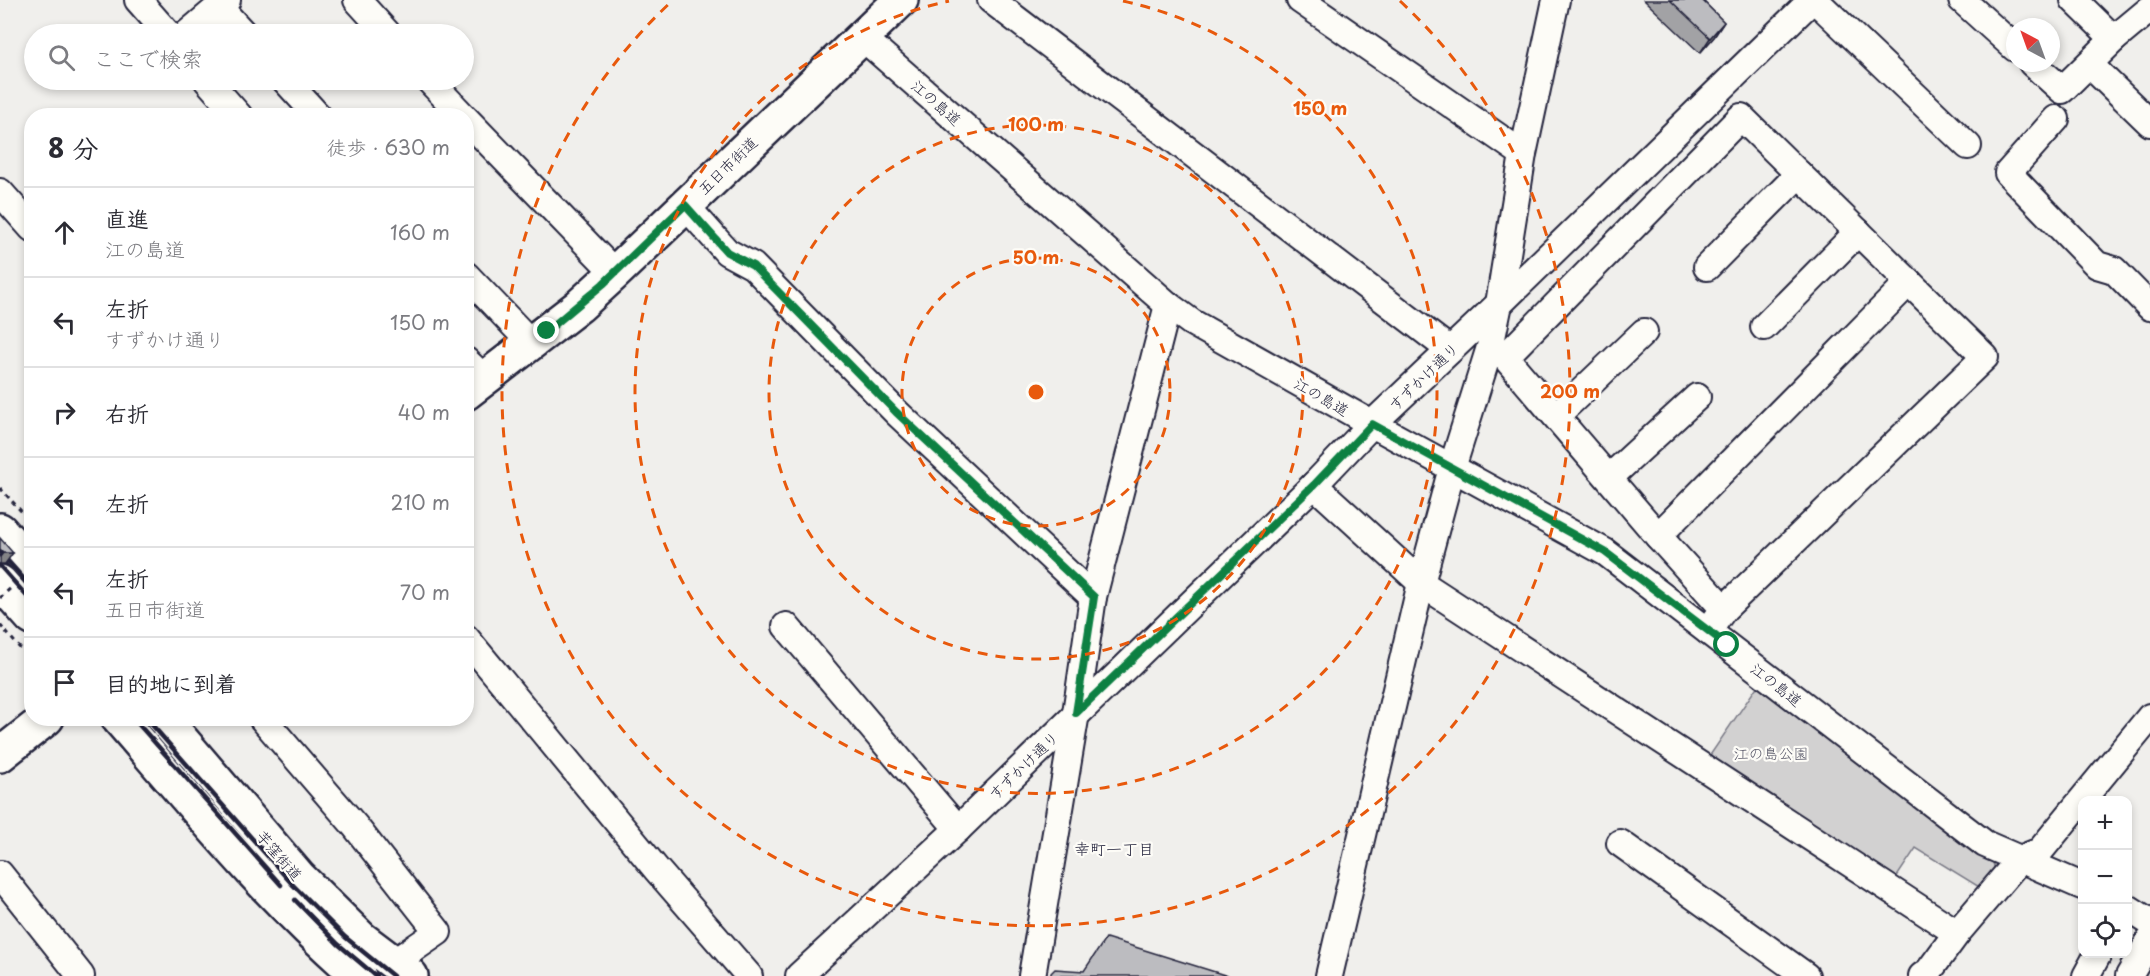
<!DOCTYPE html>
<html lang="ja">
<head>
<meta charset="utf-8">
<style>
  :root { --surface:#fff; --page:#f2f2f3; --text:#2b2b33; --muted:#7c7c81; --line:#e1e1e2 }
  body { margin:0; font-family:"Playpen Sans","Klee One",sans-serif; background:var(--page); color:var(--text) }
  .controls { position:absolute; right:18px; bottom:18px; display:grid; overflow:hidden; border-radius:12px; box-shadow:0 3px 9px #0003 }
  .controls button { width:54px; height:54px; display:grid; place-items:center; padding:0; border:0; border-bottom:2px solid var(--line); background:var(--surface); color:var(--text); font:30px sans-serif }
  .compass { position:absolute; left:2006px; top:18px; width:54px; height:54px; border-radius:50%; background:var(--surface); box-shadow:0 3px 9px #0003; rotate:319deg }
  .stop { position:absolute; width:18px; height:18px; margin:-14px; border:4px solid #0b8043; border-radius:50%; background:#fff }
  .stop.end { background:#0b8043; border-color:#fff; box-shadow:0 2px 6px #0008 }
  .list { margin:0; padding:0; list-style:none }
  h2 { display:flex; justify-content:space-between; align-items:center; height:78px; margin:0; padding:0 24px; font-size:26px }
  h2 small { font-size:20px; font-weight:400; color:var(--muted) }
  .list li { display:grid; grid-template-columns:39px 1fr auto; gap:18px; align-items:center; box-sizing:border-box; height:90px; padding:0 24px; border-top:2px solid var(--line) }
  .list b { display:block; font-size:22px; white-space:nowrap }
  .list p { margin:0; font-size:20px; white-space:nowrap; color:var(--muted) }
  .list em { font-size:20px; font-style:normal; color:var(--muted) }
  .icon { flex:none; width:33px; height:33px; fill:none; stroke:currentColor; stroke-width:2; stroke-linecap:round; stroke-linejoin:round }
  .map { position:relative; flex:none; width:2150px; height:976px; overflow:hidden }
  .search { position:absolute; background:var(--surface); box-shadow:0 3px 9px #0003; left:24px; top:24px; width:450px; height:66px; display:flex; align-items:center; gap:15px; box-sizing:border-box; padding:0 21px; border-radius:33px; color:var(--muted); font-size:22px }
  .panel { position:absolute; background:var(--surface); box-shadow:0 3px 9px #0003; left:24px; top:108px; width:450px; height:618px; border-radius:24px }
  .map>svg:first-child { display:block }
  .green { fill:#d2d1d1; stroke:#7a7a86; stroke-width:1.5 }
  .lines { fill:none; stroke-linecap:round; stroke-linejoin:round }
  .minor-casing { stroke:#22223b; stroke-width:30 }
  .major-casing { stroke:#22223b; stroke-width:38 }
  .path { stroke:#22223b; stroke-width:3; stroke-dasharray:4.5 4.5; stroke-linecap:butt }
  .minor { stroke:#fdfcf7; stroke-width:26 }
  .major { stroke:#fdfcf7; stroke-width:33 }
  .rail { stroke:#22223b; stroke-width:4.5 }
  .path-bridge { stroke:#22223b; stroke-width:3; stroke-dasharray:4.5 4.5; stroke-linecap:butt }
  .wall { fill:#a2a2a5; stroke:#22223b; stroke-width:1.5 }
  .shaded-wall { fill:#848486; stroke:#22223b; stroke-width:1.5 }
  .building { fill:#bcbcc0; stroke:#22223b; stroke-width:1.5 }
  .route { stroke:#0b8043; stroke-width:8 }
  .ring { fill:none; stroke:#e8590c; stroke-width:3; stroke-dasharray:10 8 }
  .labels { text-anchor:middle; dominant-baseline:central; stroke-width:4.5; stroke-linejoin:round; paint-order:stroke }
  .street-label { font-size:15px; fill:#22223b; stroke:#fdfcf7 }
  .park-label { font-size:15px; fill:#575768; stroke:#fdfcf7 }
  .neighbourhood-label { font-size:16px; fill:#22223b; stroke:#fdfcf7 }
  .centre { fill:#e8590c; stroke:#fdfcf7; stroke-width:3 }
  .ring-label { font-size:18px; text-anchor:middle; font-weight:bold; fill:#e8590c; stroke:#fdfcf7; stroke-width:4.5; stroke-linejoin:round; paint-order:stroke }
</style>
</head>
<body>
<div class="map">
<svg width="2150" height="976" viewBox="0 0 2150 976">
  <rect width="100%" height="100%" fill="#f0efec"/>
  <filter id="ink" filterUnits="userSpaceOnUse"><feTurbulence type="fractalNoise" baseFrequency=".0167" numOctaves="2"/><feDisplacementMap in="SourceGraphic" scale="12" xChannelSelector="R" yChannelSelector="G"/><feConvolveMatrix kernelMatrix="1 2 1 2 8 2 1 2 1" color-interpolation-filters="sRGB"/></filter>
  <g filter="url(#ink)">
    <path class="green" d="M1758 685 1993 862 1996 875 1984 890 1916 848 1894 881 1704 764Z"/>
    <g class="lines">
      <defs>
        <g id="minor">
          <path d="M138 0 168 34"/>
          <path d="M357 0 388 34"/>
          <path d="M991 0 1450 350"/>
          <path d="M1300 0 1523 154 1499 304 1490 347 1452 468 1421 583 1329 976"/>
          <path d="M1815 0 1968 146"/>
          <path d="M1962 0 2015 48"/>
          <path d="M2074 0 2114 39"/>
          <path d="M219 7 244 34"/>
          <path d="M187 34 227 0"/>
          <path d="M862 37 1168 305 1191 322 1372 424 1605 552 1985 844 2082 886"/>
          <path d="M2032 63 2062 90 2114 39 2150 9"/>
          <path d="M2089 64 2150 123"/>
          <path d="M207 80 239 116"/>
          <path d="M285 80 318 116"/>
          <path d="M429 80 463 116"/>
          <path d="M466 119 615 273"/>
          <path d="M2056 119 2008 173 2097 265 2114 270 2150 307"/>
          <path d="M1523 154 1556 0"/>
          <path d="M0 192 32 228"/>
          <path d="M685 205 727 252 753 266 896 412 1093 597 1168 305"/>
          <path d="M1707 267 1799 174"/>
          <path d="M466 275 531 343"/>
          <path d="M1764 327 1858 232"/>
          <path d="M466 361 485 379"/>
          <path d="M1556 416 1644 332"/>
          <path d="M1609 478 1697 397"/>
          <path d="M1314 485 1421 583 1957 933"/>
          <path d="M1658 536 1909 282"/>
          <path d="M786 626 958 829"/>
          <path d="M1708 631 1724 609 1985 357 1741 117 1505 357 1658 536 1724 609"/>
          <path d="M466 638 657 870 749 976"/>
          <path d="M262 718 355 826 438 932 393 963"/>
          <path d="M1620 843 1806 976"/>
          <path d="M0 874 81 976"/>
          <path d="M2128 908 2150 922"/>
          <path d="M799 976 958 829 1314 485 1372 424 1499 304 1812 0"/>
          <path d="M1032 976 1076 713 1093 597"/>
          <path d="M1922 976 1929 971 1957 933 2020 859 2040 851 2150 717"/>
          <path d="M2086 976 2098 954"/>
          <path d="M2129 976 2150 940"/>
        </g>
        <g id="major">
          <path d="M466 393 579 306 615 273 901 0"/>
          <path d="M0 530 32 566"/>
          <path d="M0 582 32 618"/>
          <path d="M118 718C195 807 270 899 359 976"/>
          <path d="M163 718 299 877 362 939 411 976"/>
          <path d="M0 755 47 718"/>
        </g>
      </defs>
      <use href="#minor" class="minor-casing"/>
      <use href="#major" class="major-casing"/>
      <g class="path">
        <path d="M0 488 32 523"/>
        <path d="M0 625 32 662"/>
        <path d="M26 643 32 649"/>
      </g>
      <use href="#minor" class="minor"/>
      <use href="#major" class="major"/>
      <g class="rail">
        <path d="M0 552 32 588"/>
        <path d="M0 566 32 602"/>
        <path d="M133 718 281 885"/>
        <path d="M146 718 293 885 345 937 393 976"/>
        <path d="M295 900 338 944 376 976"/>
      </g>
      <path class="path-bridge" d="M0 598 13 586"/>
    </g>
    <g class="wall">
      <path d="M1644 0H1702L1724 22 1714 37 1700 53Z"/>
      <path d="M32 577V589L27 584Z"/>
    </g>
    <g class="shaded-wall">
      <path d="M1724 22 1714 37 1700 53 1710 38Z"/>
      <path d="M3 553H13L5 564H0V557Z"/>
    </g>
    <g class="building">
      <path d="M1670 0H1702L1724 22 1710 38Z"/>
      <path d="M0 538 13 553H3L0 550Z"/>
      <path d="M1106 938 1228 976H1051V973L1055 969 1084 971Z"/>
    </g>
  </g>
  <g class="lines" filter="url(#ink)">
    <path class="route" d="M547 331 603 284 685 205 727 252 753 266 896 412 1094 597 1076 713 1314 485 1372 424 1605 552 1727 645"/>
  </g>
  <g class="ring">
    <circle cx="1036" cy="392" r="134"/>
    <circle cx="1036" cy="392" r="267"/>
    <path d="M1123 1A401 401 0 1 1 949 1"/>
    <path d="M1400 1A534 534 0 1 1 672 1"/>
  </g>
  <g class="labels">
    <g class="street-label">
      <text transform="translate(937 102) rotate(41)">江の島道</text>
      <text transform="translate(727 165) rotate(-44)">五日市街道</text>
      <text transform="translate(1423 376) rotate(-44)">すずかけ通り</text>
      <text transform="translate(1322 396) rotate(30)">江の島道</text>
      <text transform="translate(1777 684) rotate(38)">江の島道</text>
      <text transform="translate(1023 765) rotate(-44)">すずかけ通り</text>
      <text transform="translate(280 855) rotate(49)">芋窪街道</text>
    </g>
    <g class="park-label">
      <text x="1771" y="752">江の島公園</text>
    </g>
    <g class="neighbourhood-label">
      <text x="1114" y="848">幸町一丁目</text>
    </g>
  </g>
  <circle cx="1036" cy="392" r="9" class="centre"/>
  <g class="ring-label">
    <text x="1320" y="115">150 m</text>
    <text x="1036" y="131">100 m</text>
    <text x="1036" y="264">50 m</text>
    <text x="1570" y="398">200 m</text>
  </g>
</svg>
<div class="controls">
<button>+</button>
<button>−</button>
<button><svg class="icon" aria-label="locate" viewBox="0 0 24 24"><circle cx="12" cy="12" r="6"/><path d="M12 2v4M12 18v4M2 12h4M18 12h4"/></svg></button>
</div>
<svg class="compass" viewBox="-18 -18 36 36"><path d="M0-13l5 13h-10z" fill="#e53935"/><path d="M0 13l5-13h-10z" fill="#7c7c81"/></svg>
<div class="stop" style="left:1727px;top:645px"></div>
<div class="stop end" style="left:547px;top:331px"></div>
<div class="search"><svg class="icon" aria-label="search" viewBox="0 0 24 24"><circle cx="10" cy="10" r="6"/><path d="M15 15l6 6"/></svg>ここで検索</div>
<section class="panel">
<h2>8 分<small>徒歩 · 630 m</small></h2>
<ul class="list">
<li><svg class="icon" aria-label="ahead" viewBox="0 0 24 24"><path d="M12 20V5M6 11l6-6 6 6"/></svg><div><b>直進</b><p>江の島道</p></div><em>160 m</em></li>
<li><svg class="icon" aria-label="left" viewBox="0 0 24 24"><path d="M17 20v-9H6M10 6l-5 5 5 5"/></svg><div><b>左折</b><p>すずかけ通り</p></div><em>150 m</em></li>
<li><svg class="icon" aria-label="right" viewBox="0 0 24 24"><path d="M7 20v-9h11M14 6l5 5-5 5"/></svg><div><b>右折</b></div><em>40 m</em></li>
<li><svg class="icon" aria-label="left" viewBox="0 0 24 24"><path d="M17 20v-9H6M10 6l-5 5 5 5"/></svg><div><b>左折</b></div><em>210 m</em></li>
<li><svg class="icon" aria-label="left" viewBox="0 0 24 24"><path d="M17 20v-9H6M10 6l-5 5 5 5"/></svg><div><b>左折</b><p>五日市街道</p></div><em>70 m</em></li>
<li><svg class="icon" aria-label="arrive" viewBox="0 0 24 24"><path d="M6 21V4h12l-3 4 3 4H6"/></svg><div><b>目的地に到着</b></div></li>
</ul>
</section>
</div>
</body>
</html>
